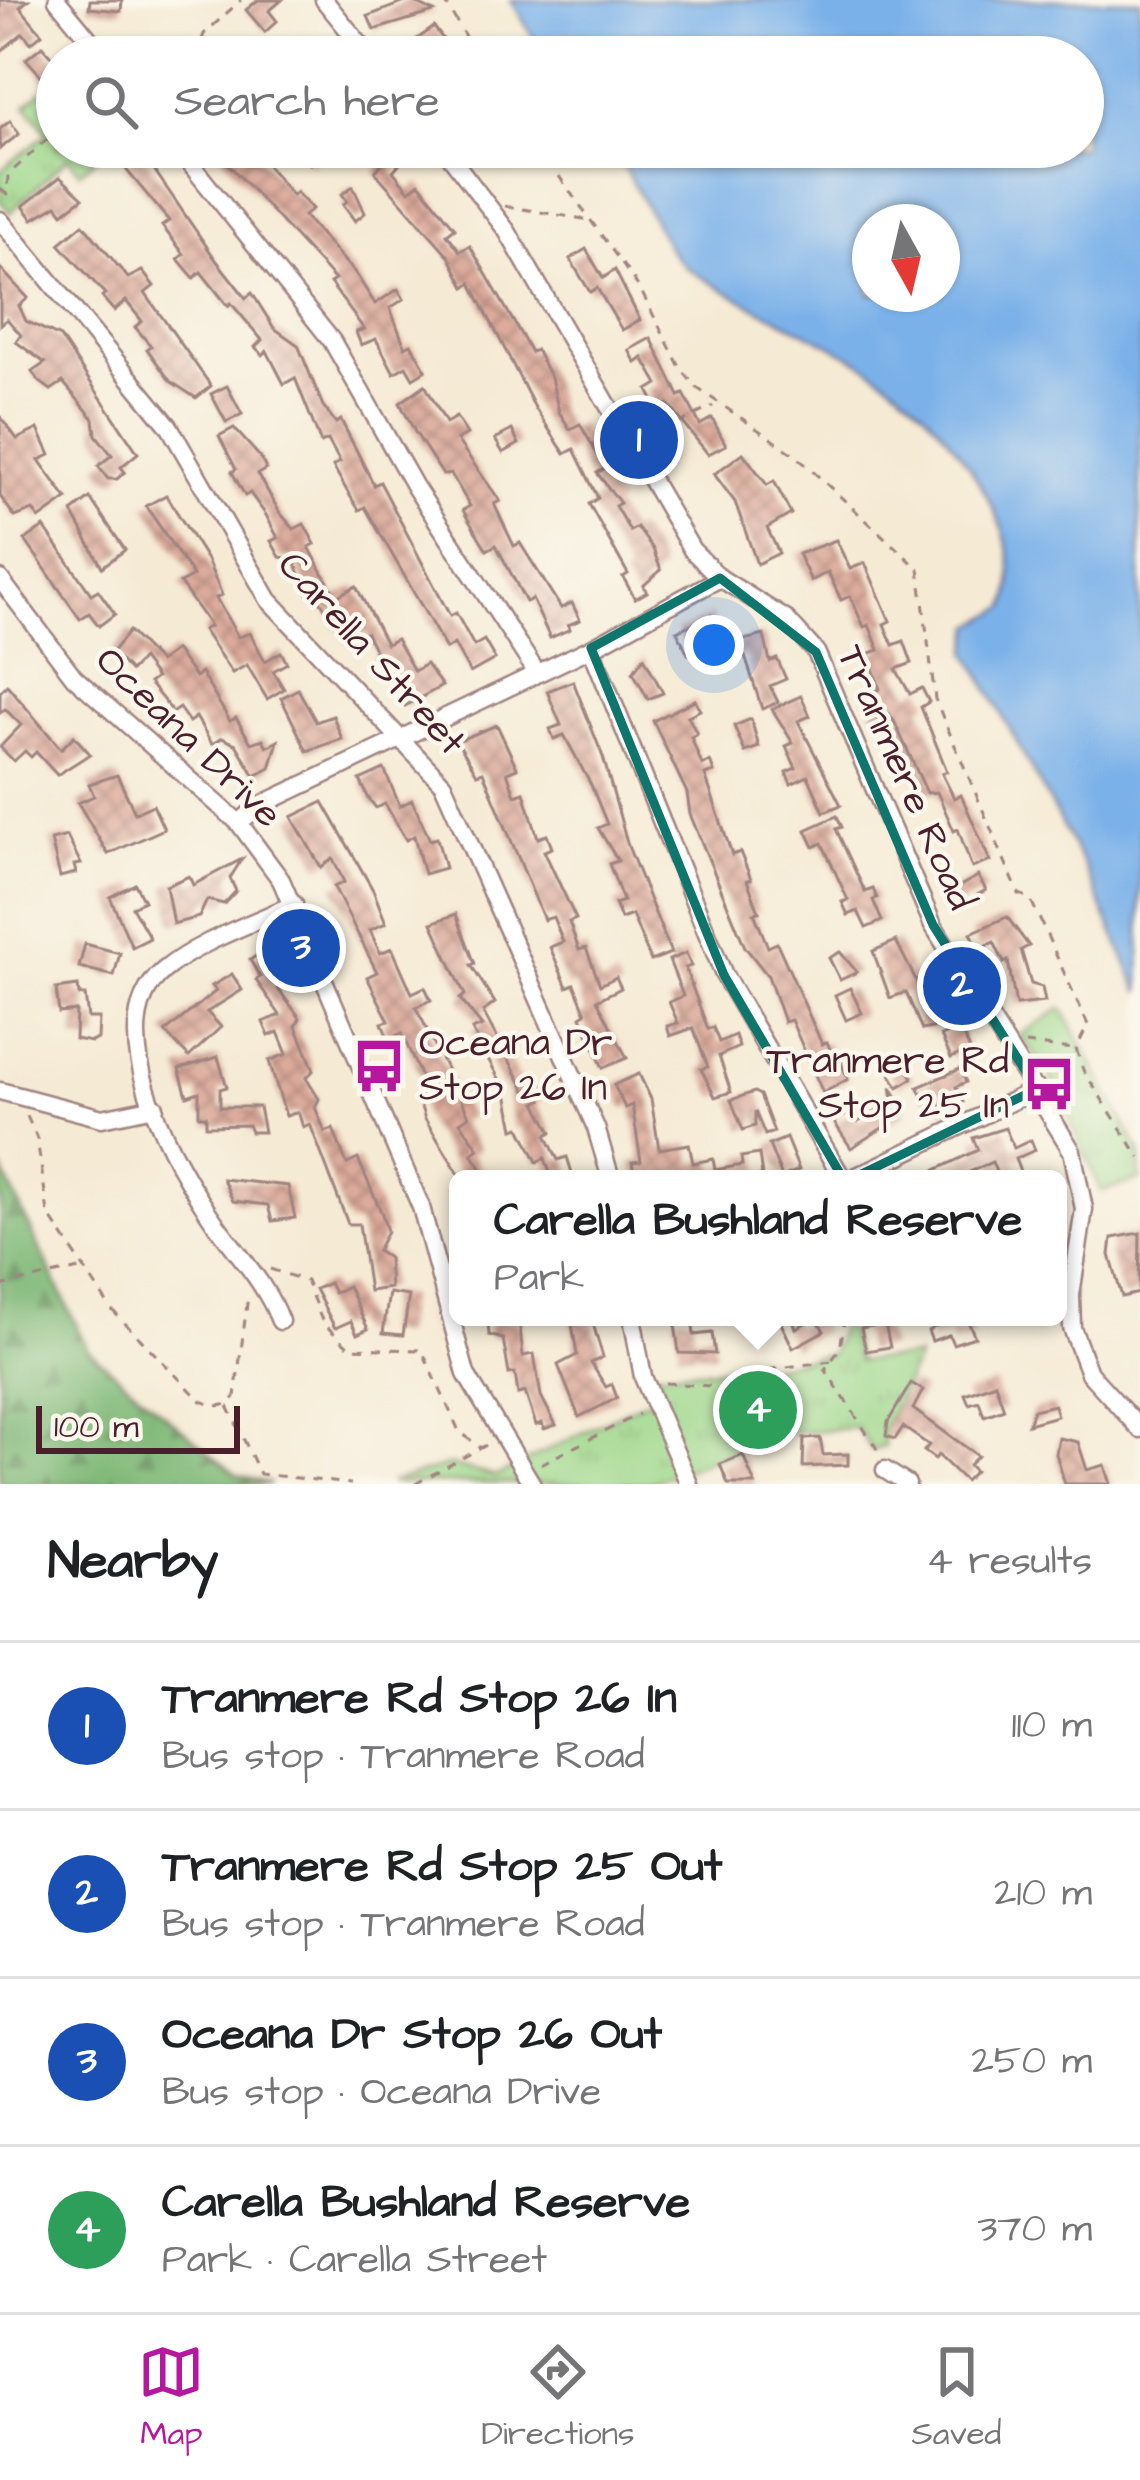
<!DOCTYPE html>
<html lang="en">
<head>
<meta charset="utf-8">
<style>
  :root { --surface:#fff; --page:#f6f6f6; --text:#202124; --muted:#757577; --line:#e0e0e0; --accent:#b5179e }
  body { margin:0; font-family:"Architects Daughter",sans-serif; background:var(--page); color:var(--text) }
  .compass { position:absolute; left:852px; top:204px; width:108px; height:108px; border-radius:50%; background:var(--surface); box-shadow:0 3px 9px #0004; rotate:172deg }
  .scale { position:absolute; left:36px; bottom:30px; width:204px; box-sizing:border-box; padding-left:12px; border:6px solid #4a1f2b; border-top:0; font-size:33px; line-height:42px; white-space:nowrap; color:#4a1f2b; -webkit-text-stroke:9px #fbf7ec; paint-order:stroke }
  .you { position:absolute; left:714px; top:645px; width:42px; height:42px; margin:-30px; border:9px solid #fff; border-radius:50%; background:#1a73e8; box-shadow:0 0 0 18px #1a73e833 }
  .badge { display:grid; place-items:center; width:78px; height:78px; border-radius:50%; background:var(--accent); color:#fff; font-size:39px; font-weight:700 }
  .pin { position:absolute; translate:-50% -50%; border:6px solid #fff; box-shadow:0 3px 12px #0006 }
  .popup { position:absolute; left:449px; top:1170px; width:618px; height:156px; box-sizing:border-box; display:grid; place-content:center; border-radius:18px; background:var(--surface); filter:drop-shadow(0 3px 9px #0005); font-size:39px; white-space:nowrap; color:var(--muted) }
  .popup b { font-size:45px; color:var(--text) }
  .popup::after { content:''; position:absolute; left:50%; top:100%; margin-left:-24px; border:24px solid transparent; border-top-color:var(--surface) }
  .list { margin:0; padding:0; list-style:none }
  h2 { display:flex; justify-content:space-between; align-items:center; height:156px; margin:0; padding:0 48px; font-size:51px }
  h2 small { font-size:39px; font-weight:400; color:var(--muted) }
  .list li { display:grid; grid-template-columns:78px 1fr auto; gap:36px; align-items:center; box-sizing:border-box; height:168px; padding:0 48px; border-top:3px solid var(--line) }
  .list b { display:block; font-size:45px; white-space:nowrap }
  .list p { margin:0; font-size:39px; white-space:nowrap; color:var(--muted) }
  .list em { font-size:39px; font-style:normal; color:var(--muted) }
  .icon { flex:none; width:66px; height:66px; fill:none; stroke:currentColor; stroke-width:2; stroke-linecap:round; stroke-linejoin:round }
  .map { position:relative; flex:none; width:1140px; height:1484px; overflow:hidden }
  .search { position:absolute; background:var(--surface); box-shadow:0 3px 9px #0004; left:36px; right:36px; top:36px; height:132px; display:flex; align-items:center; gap:30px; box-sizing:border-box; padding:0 42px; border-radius:66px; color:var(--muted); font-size:45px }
  .sheet { height:828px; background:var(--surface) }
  nav { display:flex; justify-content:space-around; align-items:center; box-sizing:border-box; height:168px; border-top:3px solid var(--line); background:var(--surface); font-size:33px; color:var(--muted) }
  nav a { display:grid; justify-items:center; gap:6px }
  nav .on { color:var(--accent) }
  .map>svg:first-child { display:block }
  .forest { fill:url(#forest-firs); stroke:#646c50; stroke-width:3 }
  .park { fill:url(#park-tufts); stroke:#747b5a; stroke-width:3 }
  .water { fill:#7ab1e9; stroke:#62688a; stroke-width:3; fill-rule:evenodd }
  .building { fill:url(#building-cross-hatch) }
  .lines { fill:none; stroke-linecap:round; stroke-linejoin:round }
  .minor-casing { stroke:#a08480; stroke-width:21 }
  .path { stroke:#a08480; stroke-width:3; stroke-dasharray:9 9; stroke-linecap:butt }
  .minor { stroke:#fff; stroke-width:16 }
  .marked { fill:none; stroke:#0f766e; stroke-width:9; stroke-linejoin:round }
  .labels { text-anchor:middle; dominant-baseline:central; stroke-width:9; stroke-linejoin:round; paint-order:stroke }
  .street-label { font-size:39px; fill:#4a1f2b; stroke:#fbf7ec }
  .poi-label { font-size:39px; fill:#4a1f2b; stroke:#fbf7ec; text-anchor:start }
</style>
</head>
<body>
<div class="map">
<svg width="1140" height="1484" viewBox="0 0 1140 1484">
  <defs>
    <pattern id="forest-firs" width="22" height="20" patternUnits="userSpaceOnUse" patternTransform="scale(3)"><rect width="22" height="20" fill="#7eb876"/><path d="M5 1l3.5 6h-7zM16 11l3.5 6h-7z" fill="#699561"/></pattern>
    <pattern id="park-tufts" width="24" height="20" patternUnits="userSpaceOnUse" patternTransform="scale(3)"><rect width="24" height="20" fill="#9dd78a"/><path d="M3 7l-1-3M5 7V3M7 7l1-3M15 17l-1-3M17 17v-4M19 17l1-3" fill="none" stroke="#89b877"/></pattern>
    <pattern id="building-cross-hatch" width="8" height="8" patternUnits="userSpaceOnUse" patternTransform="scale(3)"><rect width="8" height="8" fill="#dcab9b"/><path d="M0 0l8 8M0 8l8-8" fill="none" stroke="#b48b7f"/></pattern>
  </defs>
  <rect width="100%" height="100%" fill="#fbf7ec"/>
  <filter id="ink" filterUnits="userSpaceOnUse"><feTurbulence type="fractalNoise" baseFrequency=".00833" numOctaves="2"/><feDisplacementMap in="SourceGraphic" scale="24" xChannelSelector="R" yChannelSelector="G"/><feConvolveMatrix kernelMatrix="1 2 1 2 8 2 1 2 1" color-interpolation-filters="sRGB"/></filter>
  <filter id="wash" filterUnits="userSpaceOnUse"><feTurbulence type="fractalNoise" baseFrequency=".004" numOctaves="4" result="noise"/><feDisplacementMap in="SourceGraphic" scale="48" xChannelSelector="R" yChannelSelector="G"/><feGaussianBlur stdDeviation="2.7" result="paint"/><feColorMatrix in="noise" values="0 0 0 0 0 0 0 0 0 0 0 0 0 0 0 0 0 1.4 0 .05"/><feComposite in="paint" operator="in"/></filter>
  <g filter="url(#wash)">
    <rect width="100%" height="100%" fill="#f5ead4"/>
    <path class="forest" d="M0 1165 88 1350 236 1475 271 1484H0Z"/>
    <g class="park">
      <path d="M57 78V147H109L80 172 68 158 10 213 0 200V171L48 133 26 105Z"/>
      <path d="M1062 1008 1140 1152V1180L1101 1191 1050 1075 1020 1035Z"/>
      <path d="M844 1317 858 1361 918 1357 883 1430 884 1447 872 1450 857 1428 785 1433 645 1484 389 1483 450 1465 496 1477 662 1392 657 1372 764 1367 831 1354Z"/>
    </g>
    <path class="water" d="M511 0H1140V993L1083 864 968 652 973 626 1007 607C1018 569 1007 534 989 500 910 353 815 350 687 268L669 249 613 147H1083V57H545ZM942 222V294H870V222Z"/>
    <g id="blocks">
      <g class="building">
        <path d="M0 0H28L20 7 42 34 31 43 23 33 0 52Z"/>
        <path d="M90 0H122L121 11 89 8Z"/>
        <path d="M258 0H282L269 11 277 21 265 32 246 10Z"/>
        <path d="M410 0 434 12 374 30 368 16Z"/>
        <path d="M434 27 451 50 441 57H392Z"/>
        <path d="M42 46 57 63V72L46 81 26 59Z"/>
        <path d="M10 121 19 134 0 149V129Z"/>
        <path d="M226 147H275L261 158 292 195 296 192 312 209 304 216 356 274 375 304 398 289 404 299 390 308 405 347 411 344 426 370 413 378 406 366 394 373 376 339 361 345 356 332 364 329 330 283 335 280 230 166 219 152Z"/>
        <path d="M297 147H333L310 164Z"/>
        <path d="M375 147H414L393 171 409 191 419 183 455 228 447 234 460 251 470 246 531 352 536 350 551 378 559 412 570 429 580 424 605 468 597 473 620 503 615 506 630 531 637 527 653 549 661 570 643 586 647 592 635 599 623 577 628 574 589 504 598 498 574 449 565 454 535 408 471 283 465 287 449 256 375 172 385 160Z"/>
        <path d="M142 152 216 260 246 298 252 293 274 328 298 345 323 406 336 423 341 420 374 485 380 482 450 616 456 613 474 646 484 640 495 659 470 673 454 644 446 649 365 507 359 510 347 491 333 466 340 462 328 440 321 443 295 378 284 384 267 351 263 355 255 347 262 340 231 303 228 306 201 272 194 278 178 259 184 254 162 226 169 221 124 167Z"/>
        <path d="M60 177 83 198 63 213 57 205 33 219 23 206Z"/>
        <path d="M353 186 365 213 355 221 343 205 347 201 342 194Z"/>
        <path d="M83 224 128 278 142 271 154 286 145 293 211 386 196 398 170 381 147 349 151 346 135 327 142 321 126 301 114 311 102 297 105 294 59 244Z"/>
        <path d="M586 249 603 278 615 270 640 320 622 330 597 288 590 292 570 259Z"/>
        <path d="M0 268 28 298 19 306 26 321 60 337 138 453 121 467 125 472 117 479H108L98 466 112 455 96 435 94 419 63 382 51 390 40 382 32 372 45 363 16 342 21 335 7 319 0 325Z"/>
        <path d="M651 338 679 396 684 394 700 425 712 418 726 445 708 454 668 404 658 410 648 390 658 384 643 358 636 363 629 350Z"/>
        <path d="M425 385 446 423 456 417 467 434 457 440 500 501 494 504 514 546 520 543 561 608 572 603 580 620 568 625 570 629 550 638 532 599 526 602 496 545 487 550 468 519 463 510 470 506 451 474 443 475 415 432 400 403Z"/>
        <path d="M227 386 242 414 226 422 211 394Z"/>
        <path d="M0 416 17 439 38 429 50 455 39 460 67 499 39 519 33 510 15 517 0 496Z"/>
        <path d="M234 428 260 457 266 469 258 474 280 513 294 529 304 524 315 544 309 547 336 597 356 586 386 644 396 639 414 671 426 664 442 686 405 706 373 657 377 655 366 633 347 643 314 591 308 594 294 559 280 557 271 541 278 538 266 515 250 493 245 496 232 472 236 469 219 436Z"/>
        <path d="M512 430 519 444 503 453 495 439Z"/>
        <path d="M743 453 767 485 774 481 791 514 767 528 779 553 757 564 735 502 714 474Z"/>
        <path d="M166 495 207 560 222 595 216 598 238 637 250 633 265 661 281 652 287 663 273 671 284 689 267 699 247 665 232 673 203 630 210 626 180 583 193 576 146 506Z"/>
        <path d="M90 498 125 550 102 567 72 512Z"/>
        <path d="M44 527 91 594 98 590 115 614 99 626 89 613 80 619 25 540Z"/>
        <path d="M836 540 850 569 865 563 890 621 884 624 893 645 904 641 912 663 896 669 910 694 922 688 929 702 921 707 947 771 942 774 954 798 961 795 990 861 972 868 958 829 954 831 937 792 927 793 894 721 889 714 878 720 865 697 880 689 868 654 879 650 869 625 864 627 850 596 841 600 828 572 811 581 798 554Z"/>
        <path d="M711 615 722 638 688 654 677 631Z"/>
        <path d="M129 631 159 662 175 650 195 677 201 673 230 721 236 718 251 743 263 739 267 747 278 741 270 768 255 776 236 744 222 738 212 744 196 717 189 722 179 708 173 712 149 683 156 678 142 659 130 671 112 652Z"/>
        <path d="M764 635 770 662 777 659 786 679 770 686 778 702 762 709 745 656 722 661 719 646Z"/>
        <path d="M644 657 663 693 648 699 633 672Z"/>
        <path d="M573 681 603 757 628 846 671 953 651 961 632 915 621 919 615 904 623 901 609 864 618 861 598 828 607 824 591 785 564 735 554 739 550 729 561 725 547 691Z"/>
        <path d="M7 685 61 749 74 736 90 754 57 775 36 752 31 757 25 751 14 761 0 747 21 725 5 709 0 713V692Z"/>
        <path d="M298 689 316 722 333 716 342 739 307 751 281 698Z"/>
        <path d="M801 696 810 716 798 721 841 805 824 812 808 776 791 784 786 772 796 768 786 746 793 743 772 709Z"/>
        <path d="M695 700 700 710 688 716 697 734 691 737 702 765 710 761 714 772 705 775 732 855 740 852 751 879 747 880 759 912 754 913 768 947 777 943 822 1044 827 1042 835 1060 839 1058 848 1079 823 1093 791 1020 784 1022 768 976 745 947 690 814 687 793 653 721Z"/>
        <path d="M751 719 759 747 745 752 734 726Z"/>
        <path d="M497 725 517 768 507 772 515 795 524 792 538 838 547 835 552 848 544 851 576 919 569 922 579 950 586 948 600 985 616 977 621 988 597 1000 627 1058 603 1068 581 1016 586 1013 574 984 567 987 550 947 563 942 553 917 544 920 483 772 477 774 457 741Z"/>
        <path d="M384 769 400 806 412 800 430 840 437 838 445 868 424 874 414 836 406 840 385 804 376 808 369 799 360 780Z"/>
        <path d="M117 775 135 813 153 805 164 829 108 854 78 803 94 796 89 784Z"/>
        <path d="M323 802 373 890 386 923 370 930 380 953 392 948 412 993 425 987 431 1000 416 1007 469 1116 460 1122 479 1149 472 1154 488 1179H462L425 1119 418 1098 428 1094 402 1033 388 1039 382 1023 389 1021 367 977 377 972 334 887 344 882 333 859 321 867 292 817Z"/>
        <path d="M837 816 842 827 836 829 865 892 873 889 877 898 873 900 882 921 866 928 858 911 848 915 842 902 848 900 822 843 814 847 806 830Z"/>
        <path d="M67 836 81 864 74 865 76 873 60 877 51 840Z"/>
        <path d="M242 859 230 878 236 891 224 904 207 900 199 917 173 924 166 886 189 876 193 885Z"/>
        <path d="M978 876 986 890 957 906 949 892Z"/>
        <path d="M135 884 144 901 132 907 150 938 132 947 110 897Z"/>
        <path d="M456 914 475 964 471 965 495 1003 483 1012 526 1091 537 1087 542 1100 536 1103 552 1132 546 1135 558 1160 567 1157 574 1179H552L545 1158 537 1162 520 1127 514 1129 507 1093 472 1030 482 1026 460 999 465 995 432 923Z"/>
        <path d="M1007 917 1029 946 1021 950 1031 984 1042 987 1045 1002 1016 1005 1008 961 1004 963 994 942 979 949 971 933Z"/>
        <path d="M896 941 926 1000 939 1008 946 1025 922 1030 906 992 890 998 873 951Z"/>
        <path d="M85 944 120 953 114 976 79 967Z"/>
        <path d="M263 951 278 966 274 969 284 986 278 989 300 1018 296 1026 314 1070 306 1078 319 1099 315 1107 325 1132 333 1129 347 1164 358 1159 382 1214 387 1231 377 1251 388 1258 390 1288 369 1291 359 1224H348L310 1124 303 1127 298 1112 286 1116 269 1061 287 1054 278 1032 269 1036 263 1022 280 1015 256 980 260 977 250 960Z"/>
        <path d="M840 952 857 972 840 980 829 958Z"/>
        <path d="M686 953 691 966 685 968 708 1029 713 1027 719 1042 735 1035 739 1047 719 1056 731 1092 715 1097 701 1069 708 1067 693 1028 670 1036 667 1026 678 1023 669 1002 683 996 669 960Z"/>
        <path d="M232 974 242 990 207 1012 221 1027 189 1057 165 1032 216 991 212 986Z"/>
        <path d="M78 986 79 995H85L88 1018H99L98 1039 91 1042 75 1039 76 1011 59 1013 56 989Z"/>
        <path d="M850 988 862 1013 846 1020 835 995Z"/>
        <path d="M960 1028 970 1050 951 1058 941 1036Z"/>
        <path d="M218 1057 227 1087 220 1089V1107H259L264 1132H251L248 1125 206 1126V1116H199V1092L187 1096 179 1069Z"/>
        <path d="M901 1057 913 1078 898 1087 886 1066Z"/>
        <path d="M960 1069 966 1082 956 1087 963 1102 943 1112 935 1095 925 1100 918 1087Z"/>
        <path d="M639 1074 651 1099 659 1149 689 1144 693 1163 713 1159 715 1170 742 1165 741 1157 759 1154 762 1176 635 1179 632 1162 641 1161 632 1105 625 1108 614 1085Z"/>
        <path d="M891 1087 906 1113 851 1148 834 1122 851 1112 858 1122 884 1107 893 1100Z"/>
        <path d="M754 1092 760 1095 774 1132 765 1135 755 1111V1126L743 1130 731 1100Z"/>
        <path d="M1005 1128 1014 1148 1031 1140 1035 1150 1015 1159 1023 1179H999L992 1162 963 1175 965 1179H916L978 1150 973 1138Z"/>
        <path d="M786 1138 799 1170 782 1177 769 1145Z"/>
        <path d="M223 1179 288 1186 295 1218 272 1221 268 1205 233 1201Z"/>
        <path d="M1140 1233 1139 1293 1122 1297 1110 1255 1112 1238Z"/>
        <path d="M329 1283 334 1293 348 1286 368 1329 357 1334 351 1321 335 1328 315 1289Z"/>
        <path d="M389 1293 409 1296 403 1335 383 1333Z"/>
        <path d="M571 1317H591L603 1357 591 1363 606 1387 612 1384 617 1398 579 1417 558 1365 577 1355Z"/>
        <path d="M674 1317H692L694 1335 712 1333 715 1354 679 1353Z"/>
        <path d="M778 1317H792L796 1328 816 1317 824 1331 793 1348Z"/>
        <path d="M952 1317H966L975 1337 953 1344 949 1335 932 1341 928 1331Z"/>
        <path d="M519 1319 523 1356 534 1354 541 1396 556 1425 544 1429 542 1423 536 1425 525 1392 518 1394 515 1373 509 1374 503 1339 489 1335 488 1323Z"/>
        <path d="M885 1324 890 1347 866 1351 861 1328Z"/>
        <path d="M911 1383 923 1390 913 1409 978 1456 969 1465 975 1471 965 1481 938 1455 935 1459 924 1451 929 1445 903 1427 895 1439 886 1436 888 1422Z"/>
        <path d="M995 1383 1004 1409 984 1416 979 1401 969 1404 965 1394Z"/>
        <path d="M1054 1405 1057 1416 1028 1424 1033 1410Z"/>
        <path d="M820 1438 823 1455 848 1454V1465L803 1467 804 1439Z"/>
        <path d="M1059 1438 1078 1442 1087 1470 1105 1465 1111 1484H1065L1056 1454Z"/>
        <path d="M743 1455 755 1484H728L720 1464Z"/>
      </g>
    </g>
  </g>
  <g filter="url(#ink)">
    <use href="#blocks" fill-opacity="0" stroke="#a08480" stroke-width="3"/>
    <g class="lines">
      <defs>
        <g id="minor">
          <path d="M57 0 104 57"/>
          <path d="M324 0 370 57"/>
          <path d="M177 147 332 341 415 487 537 673"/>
          <path d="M443 147 507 231 692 550 720 578 787 620 816 652 933 925 1072 1151 1084 1209 1071 1295 1072 1328 1089 1373 1140 1429"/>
          <path d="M0 220 169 426 269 600 443 784 596 1128 611 1179"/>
          <path d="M0 579 74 677 239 823 281 880 421 1207 466 1374 532 1484"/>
          <path d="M591 648 724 975 843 1179"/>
          <path d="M239 823 259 806 591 648 720 578"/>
          <path d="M0 1091 102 1118 155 1107"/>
          <path d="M851 1179 1037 1089"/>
          <path d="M632 1317 643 1377 689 1484"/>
          <path d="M280 1321C264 1279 233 1250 209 1214 171 1157 98 1027 163 971 199 941 252 924 294 904"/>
          <path d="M885 1470 907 1484"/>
        </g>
      </defs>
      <use href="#minor" class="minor-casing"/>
      <g class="path">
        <path d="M444 0 477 57"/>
        <path d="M196 57 204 34 241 0"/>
        <path d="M538 147 640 289 681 369 697 388 794 454 919 569 935 699 1019 894 1030 898 1088 1025 1076 1049 1083 1070 1140 1158"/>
        <path d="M0 189 7 194 8 175 57 130"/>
        <path d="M505 206 589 220"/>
        <path d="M647 440 713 406"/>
        <path d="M1025 1044 1074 1049"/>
        <path d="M27 1116 37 1139 48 1213 111 1309 200 1400C212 1406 226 1410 235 1397L248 1296"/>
        <path d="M270 1269 306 1281 323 1323 350 1348 422 1350 459 1431 481 1448"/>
        <path d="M0 1286 84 1268"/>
        <path d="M845 1317 840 1349 825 1369 879 1452"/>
        <path d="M665 1383 727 1387 758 1371 831 1361"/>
        <path d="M228 1406 260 1474 351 1484"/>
        <path d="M541 1464 639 1414"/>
        <path d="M415 1484 488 1444"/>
      </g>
      <use href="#minor" class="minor"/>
    </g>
  </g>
  <path class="marked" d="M720 578 816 652 933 925 1037 1089 845 1182 724 975 591 648Z"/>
  <defs>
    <symbol id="bus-bare" viewBox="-9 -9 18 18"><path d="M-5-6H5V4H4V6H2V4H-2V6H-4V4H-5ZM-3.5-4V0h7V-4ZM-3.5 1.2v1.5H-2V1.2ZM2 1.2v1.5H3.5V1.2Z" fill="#b5179e" stroke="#fbf7ec" stroke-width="2.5" paint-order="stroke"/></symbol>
  </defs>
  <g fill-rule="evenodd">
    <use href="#bus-bare" x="341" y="1028" width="76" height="76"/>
    <use href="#bus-bare" x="1011" y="1046" width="76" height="76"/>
  </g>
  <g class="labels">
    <g class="street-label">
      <text transform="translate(371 654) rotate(48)">Carella Street</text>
      <text transform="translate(188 738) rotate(44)">Oceana Drive</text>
      <text transform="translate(905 778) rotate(66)">Tranmere Road</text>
    </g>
    <g class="poi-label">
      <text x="419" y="1044">Oceana Dr<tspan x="419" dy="45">Stop 26 In</tspan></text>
      <text x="1009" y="1062" text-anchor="end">Tranmere Rd<tspan x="1009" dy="45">Stop 25 In</tspan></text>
    </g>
  </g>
</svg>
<svg class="compass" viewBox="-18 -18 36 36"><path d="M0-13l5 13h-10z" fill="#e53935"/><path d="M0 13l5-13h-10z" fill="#757577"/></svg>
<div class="scale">100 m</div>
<div class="you"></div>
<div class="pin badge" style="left:639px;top:440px;background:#1a4fb4">1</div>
<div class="pin badge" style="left:962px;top:986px;background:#1a4fb4">2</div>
<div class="pin badge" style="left:301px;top:948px;background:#1a4fb4">3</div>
<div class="pin badge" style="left:758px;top:1410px;background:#2e9e5b">4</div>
<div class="popup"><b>Carella Bushland Reserve</b>Park</div>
<div class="search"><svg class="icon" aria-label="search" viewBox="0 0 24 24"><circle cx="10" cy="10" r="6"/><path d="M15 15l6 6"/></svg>Search here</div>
</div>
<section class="sheet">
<h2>Nearby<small>4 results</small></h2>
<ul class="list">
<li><span class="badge" style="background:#1a4fb4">1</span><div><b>Tranmere Rd Stop 26 In</b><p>Bus stop · Tranmere Road</p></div><em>110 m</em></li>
<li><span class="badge" style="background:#1a4fb4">2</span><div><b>Tranmere Rd Stop 25 Out</b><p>Bus stop · Tranmere Road</p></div><em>210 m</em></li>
<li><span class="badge" style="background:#1a4fb4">3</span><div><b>Oceana Dr Stop 26 Out</b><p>Bus stop · Oceana Drive</p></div><em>250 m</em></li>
<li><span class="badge" style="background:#2e9e5b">4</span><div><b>Carella Bushland Reserve</b><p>Park · Carella Street</p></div><em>370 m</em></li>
</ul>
</section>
<nav>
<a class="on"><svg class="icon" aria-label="map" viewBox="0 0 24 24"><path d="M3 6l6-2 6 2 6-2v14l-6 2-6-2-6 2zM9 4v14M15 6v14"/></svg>Map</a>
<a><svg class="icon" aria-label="directions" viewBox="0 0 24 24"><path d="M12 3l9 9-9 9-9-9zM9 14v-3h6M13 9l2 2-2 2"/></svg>Directions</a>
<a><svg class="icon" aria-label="saved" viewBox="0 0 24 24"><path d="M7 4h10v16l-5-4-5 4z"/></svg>Saved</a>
</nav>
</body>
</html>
